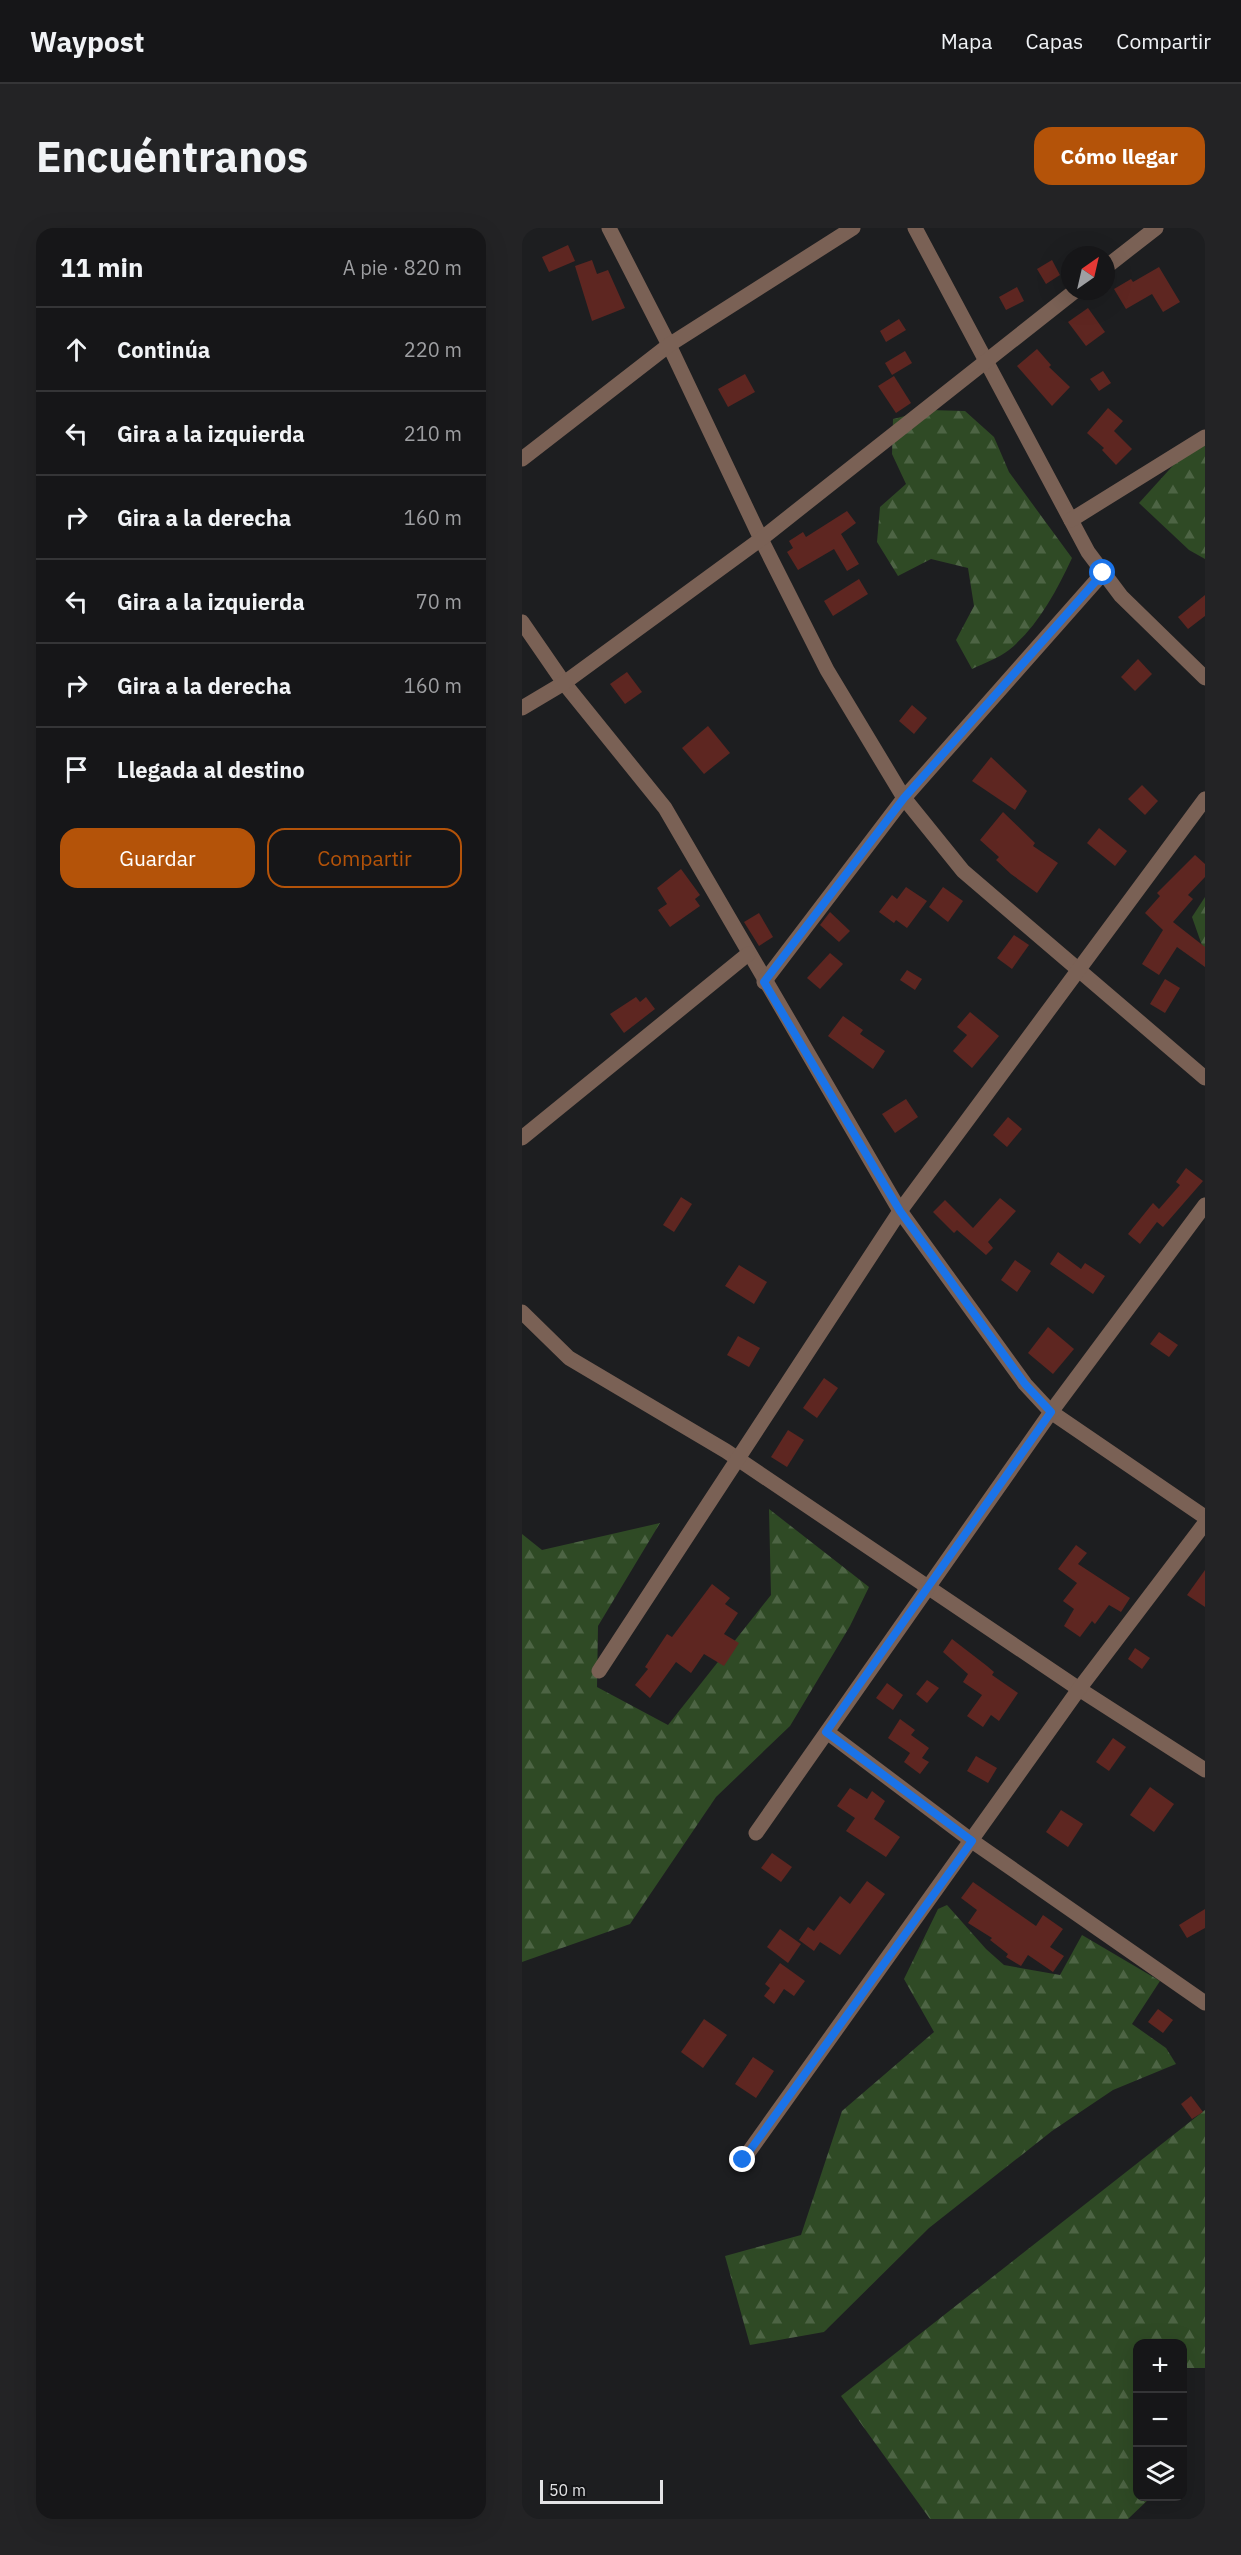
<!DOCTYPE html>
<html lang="es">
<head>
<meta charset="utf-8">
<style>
  :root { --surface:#161618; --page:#232325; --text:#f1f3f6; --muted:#9e9fa2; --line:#353537; --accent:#b45309 }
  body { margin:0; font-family:"IBM Plex Sans",sans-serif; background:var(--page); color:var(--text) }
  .controls { position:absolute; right:18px; bottom:18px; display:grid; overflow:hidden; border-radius:12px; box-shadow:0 6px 24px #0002 }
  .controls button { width:54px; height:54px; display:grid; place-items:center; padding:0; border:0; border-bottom:2px solid var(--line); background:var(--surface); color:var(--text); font:30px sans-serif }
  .compass { position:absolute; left:539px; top:18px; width:54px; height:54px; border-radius:50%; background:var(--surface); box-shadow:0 6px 24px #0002; rotate:34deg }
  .scale { position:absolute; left:18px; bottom:15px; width:123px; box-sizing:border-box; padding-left:6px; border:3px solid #e3e3e5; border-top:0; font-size:16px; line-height:21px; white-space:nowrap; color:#e3e3e5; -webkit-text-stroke:4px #141517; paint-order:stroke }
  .stop { position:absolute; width:18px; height:18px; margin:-14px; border:4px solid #1a73e8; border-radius:50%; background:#fff }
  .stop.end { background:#1a73e8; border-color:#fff; box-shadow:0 2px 6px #0008 }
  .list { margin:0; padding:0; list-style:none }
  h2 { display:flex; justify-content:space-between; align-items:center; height:78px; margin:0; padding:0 24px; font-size:26px }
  h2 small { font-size:20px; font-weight:400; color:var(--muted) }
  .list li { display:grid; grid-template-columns:39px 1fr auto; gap:18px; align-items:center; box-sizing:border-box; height:84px; padding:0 24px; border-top:2px solid var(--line) }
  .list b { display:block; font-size:22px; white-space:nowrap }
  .list em { font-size:20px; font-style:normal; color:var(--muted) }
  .actions { display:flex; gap:12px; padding:18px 24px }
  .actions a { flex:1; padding:14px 0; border:2px solid var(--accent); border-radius:18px; text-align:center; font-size:21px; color:var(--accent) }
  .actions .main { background:var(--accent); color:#fff }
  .icon { flex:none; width:33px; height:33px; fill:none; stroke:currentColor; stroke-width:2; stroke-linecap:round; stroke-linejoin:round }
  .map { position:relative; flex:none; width:683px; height:2291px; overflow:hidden; border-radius:18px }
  header { display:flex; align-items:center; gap:36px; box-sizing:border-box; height:84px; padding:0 30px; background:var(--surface); border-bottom:2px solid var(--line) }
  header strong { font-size:28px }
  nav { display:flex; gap:33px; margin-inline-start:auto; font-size:21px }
  .intro { display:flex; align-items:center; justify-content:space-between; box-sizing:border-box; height:144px; padding:0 36px }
  h1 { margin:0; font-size:42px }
  .button { padding:15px 27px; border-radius:18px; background:var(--accent); color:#fff; font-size:21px; font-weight:700 }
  main { display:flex; gap:36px; padding:0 36px }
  aside { flex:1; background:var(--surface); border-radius:18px; box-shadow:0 6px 24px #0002 }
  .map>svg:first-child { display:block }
  .forest { fill:url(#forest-firs) }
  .building { fill:#5e2621 }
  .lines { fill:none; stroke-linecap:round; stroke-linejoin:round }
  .street { stroke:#7a6155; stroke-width:15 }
  .route { stroke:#1a73e8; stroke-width:8 }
</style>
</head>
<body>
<header>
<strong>Waypost</strong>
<nav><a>Mapa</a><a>Capas</a><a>Compartir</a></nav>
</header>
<div class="intro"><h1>Encuéntranos</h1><a class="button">Cómo llegar</a></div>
<main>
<aside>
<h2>11 min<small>A pie · 820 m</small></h2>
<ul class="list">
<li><svg class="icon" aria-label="ahead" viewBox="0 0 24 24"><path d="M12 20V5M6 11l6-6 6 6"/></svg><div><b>Continúa</b></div><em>220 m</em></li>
<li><svg class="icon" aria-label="left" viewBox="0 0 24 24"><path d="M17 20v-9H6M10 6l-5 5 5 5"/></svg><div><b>Gira a la izquierda</b></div><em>210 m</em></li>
<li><svg class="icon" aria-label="right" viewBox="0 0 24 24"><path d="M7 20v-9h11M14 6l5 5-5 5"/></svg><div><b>Gira a la derecha</b></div><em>160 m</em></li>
<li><svg class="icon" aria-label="left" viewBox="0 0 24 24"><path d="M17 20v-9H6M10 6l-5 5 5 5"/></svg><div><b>Gira a la izquierda</b></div><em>70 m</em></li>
<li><svg class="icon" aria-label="right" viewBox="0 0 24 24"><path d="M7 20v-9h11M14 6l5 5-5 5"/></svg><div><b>Gira a la derecha</b></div><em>160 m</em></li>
<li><svg class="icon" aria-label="arrive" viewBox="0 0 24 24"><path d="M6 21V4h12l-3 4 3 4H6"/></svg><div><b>Llegada al destino</b></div></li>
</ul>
<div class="actions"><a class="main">Guardar</a><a>Compartir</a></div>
</aside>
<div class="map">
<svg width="683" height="2291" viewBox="0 0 683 2291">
  <defs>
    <pattern id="forest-firs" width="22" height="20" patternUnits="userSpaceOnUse" patternTransform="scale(1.5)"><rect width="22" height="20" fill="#2f4a25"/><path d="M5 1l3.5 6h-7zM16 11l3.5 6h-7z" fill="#4d6444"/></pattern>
  </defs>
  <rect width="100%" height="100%" fill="#1d1e20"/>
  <g class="forest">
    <path d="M407 182 443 183 472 209 487 244 550 330C534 364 516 398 487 422 477 430 462 435 450 441L434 412 452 378 446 340 409 331 376 348 355 314 358 279 384 256 370 226 371 191Z"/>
    <path d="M683 211V331L667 322 617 275 666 221Z"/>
    <path d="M683 669V726L670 689Z"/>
    <path d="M247 1281 347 1359 328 1398 268 1498 194 1569 108 1696 0 1734V1306L20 1322 138 1295 76 1398 75 1459 146 1497 249 1367Z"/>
    <path d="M425 1677 464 1721 482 1737 538 1747 560 1707 638 1753 610 1796 644 1820 654 1836 591 1862 530 1903 407 2000 302 2104 228 2117 203 2028 279 2007 320 1883 412 1804 382 1751 416 1681Z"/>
    <path d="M683 1882V2140H661L660 2116H616V2268L629 2269 606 2291H408L319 2168Z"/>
  </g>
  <g class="building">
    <path d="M46 17 53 33 27 44 20 29Z"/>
    <path d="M70 32 75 46 86 42 103 80 70 93 53 38Z"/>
    <path d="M530 32 538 47 524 56 515 41Z"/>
    <path d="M637 39 658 74 641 84 630 66 604 81 592 61 609 51 611 54Z"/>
    <path d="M495 59 502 73 484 82 477 69Z"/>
    <path d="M566 80 583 104 564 118 546 94Z"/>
    <path d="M377 91 384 102 364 114 358 103Z"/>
    <path d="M515 121 529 137 527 139 548 159 530 178 495 138Z"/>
    <path d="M383 123 390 135 370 147 363 135Z"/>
    <path d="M581 143 589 155 577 163 568 151Z"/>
    <path d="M223 146 233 164 206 179 196 161Z"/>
    <path d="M372 148 389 175 374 185 356 158Z"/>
    <path d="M586 180 601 193 592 203 610 221 594 237 580 222 582 220 565 205Z"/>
    <path d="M325 283 334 295 319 306 337 336 325 343 312 321 276 342 265 324 271 320 267 313 281 304 284 309Z"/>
    <path d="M337 351 346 366 311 388 302 373Z"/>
    <path d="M683 367V388L666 401 656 389Z"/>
    <path d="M616 431 630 446 613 463 599 449Z"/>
    <path d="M105 444 120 464 103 476 88 456Z"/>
    <path d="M390 477 405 490 392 506 377 493Z"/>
    <path d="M186 498 208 525 182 546 160 520Z"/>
    <path d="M469 529 505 563 493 582 450 553Z"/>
    <path d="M620 557 636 573 623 587 606 571Z"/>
    <path d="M481 584 513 615 511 618 536 635 515 665 489 646 474 632 477 629 458 612Z"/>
    <path d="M577 600 605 623 593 638 565 615Z"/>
    <path d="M673 627 683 636V649L666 667 671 671 651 694 683 719V739L655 719 637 747 620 736 641 702 623 685 638 668 635 665Z"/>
    <path d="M159 641 178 667 173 671 178 678 148 699 136 682 145 676 135 660Z"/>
    <path d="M384 659 405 673 385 700 374 692 372 695 357 684 370 667 375 671Z"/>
    <path d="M421 659 441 673 426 694 407 679Z"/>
    <path d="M308 684 328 703 317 714 298 697Z"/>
    <path d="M237 685 251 709 237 718 222 694Z"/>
    <path d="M492 707 507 717 490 741 475 730Z"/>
    <path d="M308 725 321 736 298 761 285 750Z"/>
    <path d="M385 742 400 751 393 762 378 752Z"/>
    <path d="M643 751 658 760 643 785 628 776Z"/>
    <path d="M114 769 118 774 124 769 133 781 102 805 88 786Z"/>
    <path d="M448 784 477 808 450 840 431 823 445 807 435 799Z"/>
    <path d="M321 788 341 802 338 806 363 823 351 841 306 808Z"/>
    <path d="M384 871 396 889 373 905 360 886Z"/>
    <path d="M486 889 500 901 485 919 471 907Z"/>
    <path d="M664 940 681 953 641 999 635 994 618 1016 606 1006 631 975 637 981 658 957 654 954Z"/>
    <path d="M159 969 170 976 152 1004 141 997Z"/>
    <path d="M478 970 494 983 466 1014 471 1020 464 1027 435 1002 432 1005 411 984 423 972 451 1000Z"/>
    <path d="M536 1024 559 1041 563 1035 583 1048 571 1066 528 1036Z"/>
    <path d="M493 1032 509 1043 495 1064 479 1052Z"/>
    <path d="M217 1037 245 1054 232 1076 203 1058Z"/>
    <path d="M526 1099 552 1121 531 1146 506 1125Z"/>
    <path d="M637 1104 656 1117 647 1129 628 1116Z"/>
    <path d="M216 1108 238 1120 227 1139 205 1127Z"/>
    <path d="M302 1150 316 1160 295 1190 281 1180Z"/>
    <path d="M266 1202 282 1212 265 1239 249 1229Z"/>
    <path d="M554 1317 565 1325 556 1336 608 1370 599 1384 587 1377 573 1396 570 1393 558 1409 542 1398 552 1381 541 1373 555 1355 536 1341Z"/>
    <path d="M683 1342V1379L665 1367Z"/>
    <path d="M190 1356 208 1370 203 1376 216 1385 202 1406 217 1415 202 1438 182 1426 169 1445 154 1434 128 1470 113 1457 126 1441 123 1439 145 1406 150 1409Z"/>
    <path d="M430 1411 465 1438 472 1444 470 1447 496 1465 477 1493 469 1487 461 1499 445 1488 460 1467 441 1454 446 1446 421 1424Z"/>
    <path d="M613 1420 628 1430 620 1441 606 1431Z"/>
    <path d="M405 1452 417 1460 405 1475 394 1466Z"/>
    <path d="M365 1455 381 1467 371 1482 354 1470Z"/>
    <path d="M378 1491 393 1502 389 1507 407 1520 400 1530 407 1534 398 1546 382 1534 388 1525 366 1510Z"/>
    <path d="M591 1510 604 1519 587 1543 574 1534Z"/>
    <path d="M454 1528 475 1540 466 1555 445 1543Z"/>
    <path d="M628 1559 652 1576 632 1604 608 1587Z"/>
    <path d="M328 1560 345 1571 350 1563 363 1573 352 1591 378 1609 364 1629 324 1603 333 1590 315 1578Z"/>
    <path d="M539 1582 561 1596 546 1619 524 1604Z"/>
    <path d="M250 1625 270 1639 259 1654 239 1640Z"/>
    <path d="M345 1653 363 1666 318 1727 298 1714 292 1723 277 1712 286 1699 292 1703 318 1668 328 1676Z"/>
    <path d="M451 1654 514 1698 521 1687 541 1701 528 1719 542 1728 531 1744 506 1727 499 1738 484 1729 486 1726 468 1712 470 1710 446 1695 455 1682 439 1670Z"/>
    <path d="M683 1681V1700L665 1710 657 1697Z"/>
    <path d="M258 1701 279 1716 266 1735 245 1719Z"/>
    <path d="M258 1735 283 1753 272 1768 262 1761 252 1776 242 1768 248 1760 243 1756Z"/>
    <path d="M636 1781 651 1792 641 1805 626 1794Z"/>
    <path d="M182 1791 205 1807 181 1840 159 1824Z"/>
    <path d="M231 1829 252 1843 234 1870 213 1856Z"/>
    <path d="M669 1868 681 1884 670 1891 659 1876Z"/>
  </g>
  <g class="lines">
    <g class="street">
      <path d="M87 0 147 117 239 311 305 442 382 570 441 643 683 850"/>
      <path d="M393 0 566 324 599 368 683 450"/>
      <path d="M584 39 634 0"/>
      <path d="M0 231 147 117 331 0"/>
      <path d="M549 292 683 209"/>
      <path d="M0 394 42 455 143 580 378 983 503 1156 529 1184 683 1289"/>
      <path d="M0 480 42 455 239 311 553 63"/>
      <path d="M242 754 382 570 581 345"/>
      <path d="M0 910 226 726"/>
      <path d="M0 1084 47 1130 204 1223 557 1461 683 1542"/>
      <path d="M77 1443 378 983 683 571"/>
      <path d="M305 1504 450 1613 683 1775"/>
      <path d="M234 1605 529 1184 683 977"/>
      <path d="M221 1932 557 1461 683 1295"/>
    </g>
  </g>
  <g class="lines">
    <path class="route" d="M221 1932 450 1613 304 1504 529 1184 503 1156 378 983 242 754 382 570 581 345"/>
  </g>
</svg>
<div class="controls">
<button>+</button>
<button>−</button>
<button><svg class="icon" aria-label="layers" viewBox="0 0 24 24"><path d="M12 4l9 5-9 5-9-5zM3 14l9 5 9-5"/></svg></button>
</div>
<svg class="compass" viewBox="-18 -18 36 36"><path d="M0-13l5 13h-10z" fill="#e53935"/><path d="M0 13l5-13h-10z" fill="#9e9fa2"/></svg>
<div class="scale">50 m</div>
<div class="stop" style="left:581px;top:345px"></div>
<div class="stop end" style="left:221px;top:1932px"></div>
</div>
</main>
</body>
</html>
